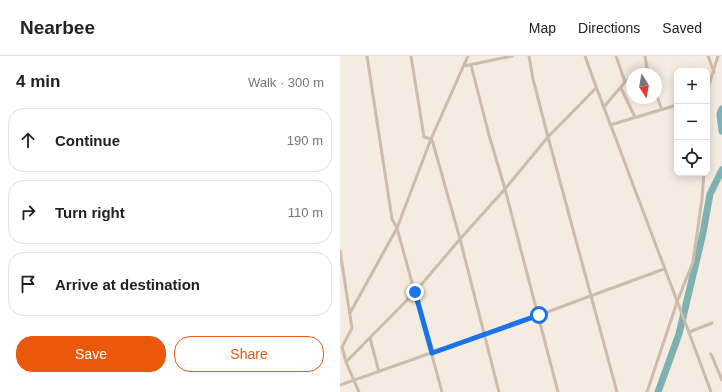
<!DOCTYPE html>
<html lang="en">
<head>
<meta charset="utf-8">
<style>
  :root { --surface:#fff; --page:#f6f6f6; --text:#222; --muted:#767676; --line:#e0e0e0; --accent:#ea580c }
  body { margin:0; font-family:Arial,sans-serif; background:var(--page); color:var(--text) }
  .controls { position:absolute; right:12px; top:12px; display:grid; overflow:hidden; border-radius:8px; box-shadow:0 2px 10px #0003 }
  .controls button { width:36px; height:36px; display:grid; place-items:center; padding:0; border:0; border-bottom:1px solid var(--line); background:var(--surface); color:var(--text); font:20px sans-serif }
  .compass { position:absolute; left:286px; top:12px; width:36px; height:36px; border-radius:50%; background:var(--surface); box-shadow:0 2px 10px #0003; rotate:169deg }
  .stop { position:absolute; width:12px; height:12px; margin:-9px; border:3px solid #1a73e8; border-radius:50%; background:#fff }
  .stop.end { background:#1a73e8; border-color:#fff; box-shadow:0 1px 4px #0008 }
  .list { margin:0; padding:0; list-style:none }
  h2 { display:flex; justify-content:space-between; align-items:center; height:52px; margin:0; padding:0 16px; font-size:17px }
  h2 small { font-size:13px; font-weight:400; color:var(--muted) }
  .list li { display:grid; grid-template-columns:26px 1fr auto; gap:12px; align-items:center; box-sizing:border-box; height:64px; margin:0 8px 8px; padding:0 8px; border:1px solid var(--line); border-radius:16px }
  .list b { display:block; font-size:15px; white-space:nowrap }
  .list em { font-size:13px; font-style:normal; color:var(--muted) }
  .actions { display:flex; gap:8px; padding:12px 16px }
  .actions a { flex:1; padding:9px 0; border:1px solid var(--accent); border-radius:16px; text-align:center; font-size:14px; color:var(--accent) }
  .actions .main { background:var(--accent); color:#fff }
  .icon { flex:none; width:22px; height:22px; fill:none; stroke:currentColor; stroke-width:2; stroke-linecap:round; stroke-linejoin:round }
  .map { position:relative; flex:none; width:382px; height:336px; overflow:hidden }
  header { display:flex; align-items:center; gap:24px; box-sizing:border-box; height:56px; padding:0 20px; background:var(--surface); border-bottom:1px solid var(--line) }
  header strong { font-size:19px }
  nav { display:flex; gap:22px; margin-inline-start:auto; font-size:14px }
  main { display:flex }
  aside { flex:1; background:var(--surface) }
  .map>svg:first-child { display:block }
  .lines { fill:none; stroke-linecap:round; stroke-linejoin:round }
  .river { stroke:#7fb0b2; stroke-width:7 }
  .street { stroke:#cdbbac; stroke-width:3 }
  .route { stroke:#1a73e8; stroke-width:5 }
</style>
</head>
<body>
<header>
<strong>Nearbee</strong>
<nav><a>Map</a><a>Directions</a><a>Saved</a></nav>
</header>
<main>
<aside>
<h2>4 min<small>Walk · 300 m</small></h2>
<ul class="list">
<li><svg class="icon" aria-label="ahead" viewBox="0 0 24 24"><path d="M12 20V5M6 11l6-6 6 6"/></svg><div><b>Continue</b></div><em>190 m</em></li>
<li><svg class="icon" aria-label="right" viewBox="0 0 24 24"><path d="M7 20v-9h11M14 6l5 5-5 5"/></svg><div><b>Turn right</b></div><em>110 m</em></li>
<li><svg class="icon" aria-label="arrive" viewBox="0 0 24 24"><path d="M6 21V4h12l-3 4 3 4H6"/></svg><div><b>Arrive at destination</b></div></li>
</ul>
<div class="actions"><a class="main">Save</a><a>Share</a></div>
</aside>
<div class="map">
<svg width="382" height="336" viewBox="0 0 382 336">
  <rect width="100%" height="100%" fill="#f4ebe1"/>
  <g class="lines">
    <g class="river">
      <path d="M382 53 380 58 382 75"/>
      <path d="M318 336 339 278 363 177 370 138 382 114"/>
    </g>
    <g class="street">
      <path d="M27 0 52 163 57 172 102 336"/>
      <path d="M71 0 84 81 91 83 93 87 120 183 159 336"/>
      <path d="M189 0 193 23 208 81 277 336"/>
      <path d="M245 0C255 28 265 55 276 83 307 167 340 251 371 336"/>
      <path d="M276 0 285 26"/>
      <path d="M305 0 307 12 309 18"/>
      <path d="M368 0 374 16"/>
      <path d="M131 9 149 79 165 133 218 336"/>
      <path d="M124 10 172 0"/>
      <path d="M297 18 307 12"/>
      <path d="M281 32 295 61"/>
      <path d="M367 35 378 0"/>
      <path d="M316 38 322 54"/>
      <path d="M264 51 285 26 292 21"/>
      <path d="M270 69 337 49"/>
      <path d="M0 195 12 272 2 291 6 306 19 336"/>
      <path d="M10 257 57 172 91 83 128 0"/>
      <path d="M349 276 372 267"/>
      <path d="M30 282 39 316"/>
      <path d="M371 298 382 324"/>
      <path d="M6 306 75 236 120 183 165 133 208 81 256 32"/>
      <path d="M0 329 199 259 324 213"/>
      <path d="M307 336 337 246 353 206 362 143 364 117"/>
    </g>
  </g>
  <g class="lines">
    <path class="route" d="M75 236 92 297 199 259"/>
  </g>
</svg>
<div class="controls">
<button>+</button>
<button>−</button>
<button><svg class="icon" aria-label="locate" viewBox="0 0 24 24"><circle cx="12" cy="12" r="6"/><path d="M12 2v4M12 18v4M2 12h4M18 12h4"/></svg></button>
</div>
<svg class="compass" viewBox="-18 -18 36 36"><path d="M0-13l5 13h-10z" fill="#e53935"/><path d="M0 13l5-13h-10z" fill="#767676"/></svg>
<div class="stop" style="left:199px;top:259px"></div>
<div class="stop end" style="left:75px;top:236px"></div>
</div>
</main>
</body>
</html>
